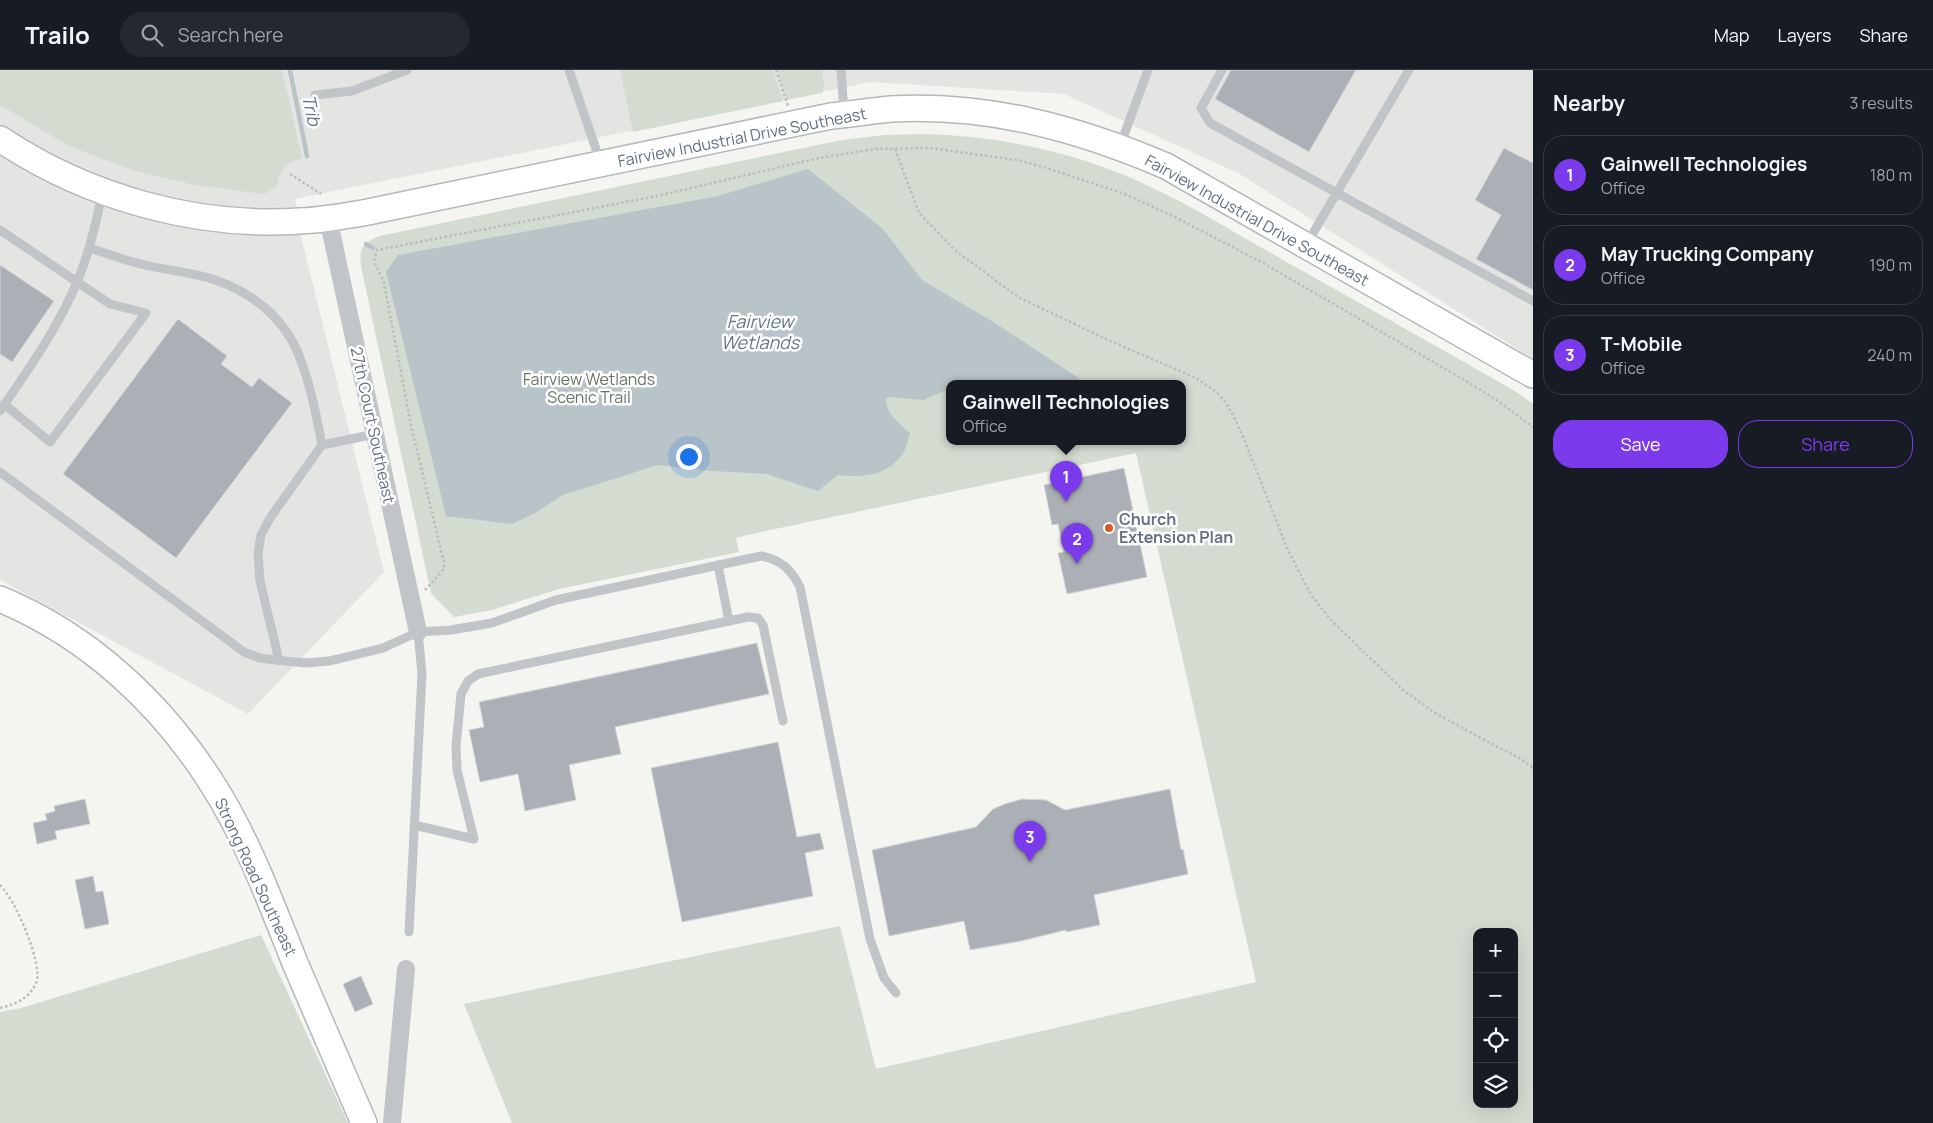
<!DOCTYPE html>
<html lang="en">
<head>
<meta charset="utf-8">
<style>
  :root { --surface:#171b24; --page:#242831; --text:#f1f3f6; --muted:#9ea1a6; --line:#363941; --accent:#7c3aed }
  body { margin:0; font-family:Manrope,sans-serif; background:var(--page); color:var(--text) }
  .controls { position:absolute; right:15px; bottom:15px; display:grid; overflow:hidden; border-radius:10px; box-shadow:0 5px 20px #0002 }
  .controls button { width:45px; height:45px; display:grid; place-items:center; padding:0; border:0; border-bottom:1px solid var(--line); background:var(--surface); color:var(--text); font:25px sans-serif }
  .you { position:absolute; left:688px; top:386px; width:18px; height:18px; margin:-12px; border:4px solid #fff; border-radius:50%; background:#1a73e8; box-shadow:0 0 0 8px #1a73e833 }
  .badge { display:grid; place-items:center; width:32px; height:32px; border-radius:50%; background:var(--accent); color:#fff; font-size:16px; font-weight:700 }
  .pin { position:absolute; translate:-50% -41px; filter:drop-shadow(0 1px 2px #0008) }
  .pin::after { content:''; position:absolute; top:26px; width:18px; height:15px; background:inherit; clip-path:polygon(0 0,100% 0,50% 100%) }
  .popup { position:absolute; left:946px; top:310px; width:240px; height:65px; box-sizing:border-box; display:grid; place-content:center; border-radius:10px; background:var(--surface); filter:drop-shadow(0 1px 4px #0005); font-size:16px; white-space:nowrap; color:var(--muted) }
  .popup b { font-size:19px; color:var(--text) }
  .popup::after { content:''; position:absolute; left:50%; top:100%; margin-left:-10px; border:10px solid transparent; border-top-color:var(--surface) }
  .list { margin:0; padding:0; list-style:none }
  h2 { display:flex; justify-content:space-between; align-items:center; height:65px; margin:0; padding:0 20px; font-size:21px }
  h2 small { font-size:16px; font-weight:400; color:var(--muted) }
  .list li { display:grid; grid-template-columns:32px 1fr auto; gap:15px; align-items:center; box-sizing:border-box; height:80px; margin:0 10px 10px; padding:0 10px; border:1px solid var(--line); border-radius:20px }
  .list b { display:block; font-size:19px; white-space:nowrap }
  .list p { margin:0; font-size:16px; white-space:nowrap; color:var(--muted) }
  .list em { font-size:16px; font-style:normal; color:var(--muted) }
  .actions { display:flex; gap:10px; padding:15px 20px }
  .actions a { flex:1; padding:11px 0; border:1px solid var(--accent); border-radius:20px; text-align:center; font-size:18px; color:var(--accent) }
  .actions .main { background:var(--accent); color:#fff }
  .icon { flex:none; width:28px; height:28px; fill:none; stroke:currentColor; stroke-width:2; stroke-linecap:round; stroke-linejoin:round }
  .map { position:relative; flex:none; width:1533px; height:1053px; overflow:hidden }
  header { display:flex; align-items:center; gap:30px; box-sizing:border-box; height:70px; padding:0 25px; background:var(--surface); border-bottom:1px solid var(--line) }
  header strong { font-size:24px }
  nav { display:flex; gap:28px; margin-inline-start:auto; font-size:18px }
  .search { width:350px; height:45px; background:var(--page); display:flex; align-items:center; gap:12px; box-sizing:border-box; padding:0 18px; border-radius:28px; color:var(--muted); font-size:19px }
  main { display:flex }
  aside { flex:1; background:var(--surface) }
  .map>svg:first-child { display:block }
  .built { fill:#e4e5e3 }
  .green { fill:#d4dbd1; fill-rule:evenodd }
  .water { fill:#b9c4c8 }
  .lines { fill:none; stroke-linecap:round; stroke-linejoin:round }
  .stream { stroke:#b9c4c8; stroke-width:4.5 }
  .building { fill:#aab0b5; stroke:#d5d5d3 }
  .secondary-casing { stroke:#b4b8bc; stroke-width:28 }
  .path { stroke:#bbbdbf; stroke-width:2.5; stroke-dasharray:2.5 2.5; stroke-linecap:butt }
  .lane { stroke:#c1c5c8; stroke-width:9 }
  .street { stroke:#c1c5c8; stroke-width:18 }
  .secondary { stroke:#fff; stroke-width:25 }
  .poi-dot { fill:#dd5826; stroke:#fff; stroke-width:2 }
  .labels { text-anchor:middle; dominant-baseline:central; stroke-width:5; stroke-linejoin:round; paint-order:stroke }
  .street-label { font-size:16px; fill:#637280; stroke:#fff }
  .park-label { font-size:16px; fill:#657762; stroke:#fff }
  .poi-label { font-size:16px; font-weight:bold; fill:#637280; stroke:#fff; text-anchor:start }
  .water-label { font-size:18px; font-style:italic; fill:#637a85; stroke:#fff }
</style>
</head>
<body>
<header>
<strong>Trailo</strong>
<div class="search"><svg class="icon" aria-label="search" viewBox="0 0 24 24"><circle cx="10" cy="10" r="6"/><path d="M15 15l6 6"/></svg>Search here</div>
<nav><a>Map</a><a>Layers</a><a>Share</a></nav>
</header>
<main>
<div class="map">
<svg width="1533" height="1053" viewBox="0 0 1533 1053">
  <rect width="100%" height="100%" fill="#f4f4f0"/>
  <path class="built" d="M0 0H1533V289L1238 103 1064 24 871 12 295 129 302 170 384 502 248 644 0 510Z"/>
  <g class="green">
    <path d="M0 0H282L302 88C284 93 280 99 277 117L264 124 194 115 132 100 69 76 0 35Z"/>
    <path d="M620 0H773L783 31 633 62Z"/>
    <path d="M777 0H822L824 14 822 23 787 30Z"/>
    <path d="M923 64C1004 66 1084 84 1157 120 1195 138 1232 161 1269 182 1337 220 1405 259 1473 297L1518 323 1533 334V1053H512L464 934 840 856 876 999 1256 912 1136 383 747 465 736 468 739 482 559 519 492 540 454 547 431 523 362 201C358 181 361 173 380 166L842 70 885 65ZM950 313H1182V371H950ZM1477 862H1514V1034H1477Z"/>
    <path d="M261 865 348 1053H0V942L21 938Z"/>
  </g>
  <path class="water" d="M808 99 883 159 922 210 995 253 1080 309 1082 313H950V318L924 330 890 327 886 329C885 343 901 355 910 363 908 369 906 379 902 385 886 406 862 408 838 405L818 421 767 404 711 401 658 395 563 425 535 443 512 454 446 446 386 202 398 185 718 126Z"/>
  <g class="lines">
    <g class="stream">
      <path d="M290 0 307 86"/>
      <path d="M366 174 373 178"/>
    </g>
  </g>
  <g class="building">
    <path d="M1231 0H1356L1309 82 1215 29Z"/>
    <path d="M1504 78 1533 93V220L1476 189 1501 145 1475 130Z"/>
    <path d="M0 195 54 231 12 292 0 284Z"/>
    <path d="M178 249 227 286 221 294 252 317 259 308 292 333 176 488 63 404Z"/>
    <path d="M1124 398 1147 507 1067 524 1058 483 1064 482 1058 454 1052 455 1044 415Z"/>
    <path d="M757 573 769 624 615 657 621 684 569 695 576 730 525 741 518 704 480 712 469 660 484 657 479 632Z"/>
    <path d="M778 672 797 767 820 763 824 779 805 783 813 826 682 852 651 698Z"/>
    <path d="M1170 719 1181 780 1183 779 1188 804 1094 825 1100 855 1066 862V860L1021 871 970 880 964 851 889 866 872 780 976 757 993 739 1005 734 1022 729 1046 730 1065 740Z"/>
    <path d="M85 729 90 754 55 761 57 769 37 774 33 753 47 750 45 744 55 741 54 736Z"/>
    <path d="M93 806 96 822 103 821 109 854 85 859 75 810Z"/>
    <path d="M361 906 373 934 355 942 343 914Z"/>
  </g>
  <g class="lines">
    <defs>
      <g id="secondary">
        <path d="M0 69C87 127 196 158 300 151 323 150 346 146 368 142L831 46C851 44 871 41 891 39 989 34 1077 58 1166 96L1533 305"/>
        <path d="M0 529C89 566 162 634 213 715 248 770 271 833 295 893 318 947 341 1000 364 1053"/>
      </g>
    </defs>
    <use href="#secondary" class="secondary-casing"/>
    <g class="path">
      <path d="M776 0 788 36"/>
      <path d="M895 79 919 143 956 181 1018 227 1108 270 1196 308 1215 321 1224 330 1233 345 1244 369 1287 478 1311 525 1330 549 1403 620 1435 643 1475 665 1521 689 1533 698"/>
      <path d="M290 104 321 124"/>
      <path d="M425 520 444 499V493L411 355 384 213 374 191 377 180 657 126 819 88 875 79 930 78 1017 90 1047 98 1125 124 1177 148 1263 193 1466 311 1498 331 1533 357"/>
      <path d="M0 815C15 829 44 895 36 913 29 929 16 934 0 938"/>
    </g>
    <g class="lane">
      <path d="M569 0 600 91"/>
      <path d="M841 0 844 42"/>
      <path d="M1222 0 1201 38 1210 53 1533 231"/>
      <path d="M315 25 352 21 407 0"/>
      <path d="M1120 76 1148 0"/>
      <path d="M0 160 110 234 146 243 50 372 4 334"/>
      <path d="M1306 175 1409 0"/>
      <path d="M90 178C104 183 119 188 133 192 160 200 189 201 215 210 251 222 283 247 298 283 310 312 316 344 322 375"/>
      <path d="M0 341C28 300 58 258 77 212 89 184 96 154 102 124"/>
      <path d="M0 402 244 582 260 588 285 591 306 593 329 591 383 578 418 562 451 560 492 553 556 530 761 486C781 490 791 499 800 517L870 869 884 908 896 923"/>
      <path d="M718 495 729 551"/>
      <path d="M279 590 260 511 258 483 261 465 270 448 322 375 375 364"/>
      <path d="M414 755 474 769 457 700 456 676 461 624 468 611 478 604 748 547 758 548 763 555 783 651"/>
      <path d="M409 862 422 604 418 562"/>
    </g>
    <g class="street">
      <path d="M328 148 418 562"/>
      <path d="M392 1053 406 899"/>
    </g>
    <use href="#secondary" class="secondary"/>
  </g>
  <circle class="poi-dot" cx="1109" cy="458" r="5"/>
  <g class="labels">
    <g class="street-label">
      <text transform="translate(742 67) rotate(-11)">Fairview Industrial Drive Southeast</text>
      <text transform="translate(1257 150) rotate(29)">Fairview Industrial Drive Southeast</text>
      <text transform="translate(373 355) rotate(78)">27th Court Southeast</text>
      <text transform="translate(256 807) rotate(65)">Strong Road Southeast</text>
    </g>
    <g class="park-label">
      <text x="589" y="309">Fairview Wetlands<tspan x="589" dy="18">Scenic Trail</tspan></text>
    </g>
    <g class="poi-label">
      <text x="1119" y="449">Church<tspan x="1119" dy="18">Extension Plan</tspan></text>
    </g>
    <g class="water-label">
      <text transform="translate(312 40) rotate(78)">Trib</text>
      <text x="760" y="251">Fairview<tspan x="760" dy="21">Wetlands</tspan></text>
    </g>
  </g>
</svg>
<div class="controls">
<button>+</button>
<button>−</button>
<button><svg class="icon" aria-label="locate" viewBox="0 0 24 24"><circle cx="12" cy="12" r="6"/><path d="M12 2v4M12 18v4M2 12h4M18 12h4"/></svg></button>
<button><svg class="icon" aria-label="layers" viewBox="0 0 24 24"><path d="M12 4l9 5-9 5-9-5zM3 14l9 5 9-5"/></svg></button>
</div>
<div class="you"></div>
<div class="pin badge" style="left:1066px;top:432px">1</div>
<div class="popup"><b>Gainwell Technologies</b>Office</div>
<div class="pin badge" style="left:1077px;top:494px">2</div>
<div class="pin badge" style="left:1030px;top:792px">3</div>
</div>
<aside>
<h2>Nearby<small>3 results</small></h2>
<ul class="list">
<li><span class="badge">1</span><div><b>Gainwell Technologies</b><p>Office</p></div><em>180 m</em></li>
<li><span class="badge">2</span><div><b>May Trucking Company</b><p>Office</p></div><em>190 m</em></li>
<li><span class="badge">3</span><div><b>T-Mobile</b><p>Office</p></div><em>240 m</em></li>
</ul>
<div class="actions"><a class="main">Save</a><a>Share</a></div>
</aside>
</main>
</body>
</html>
